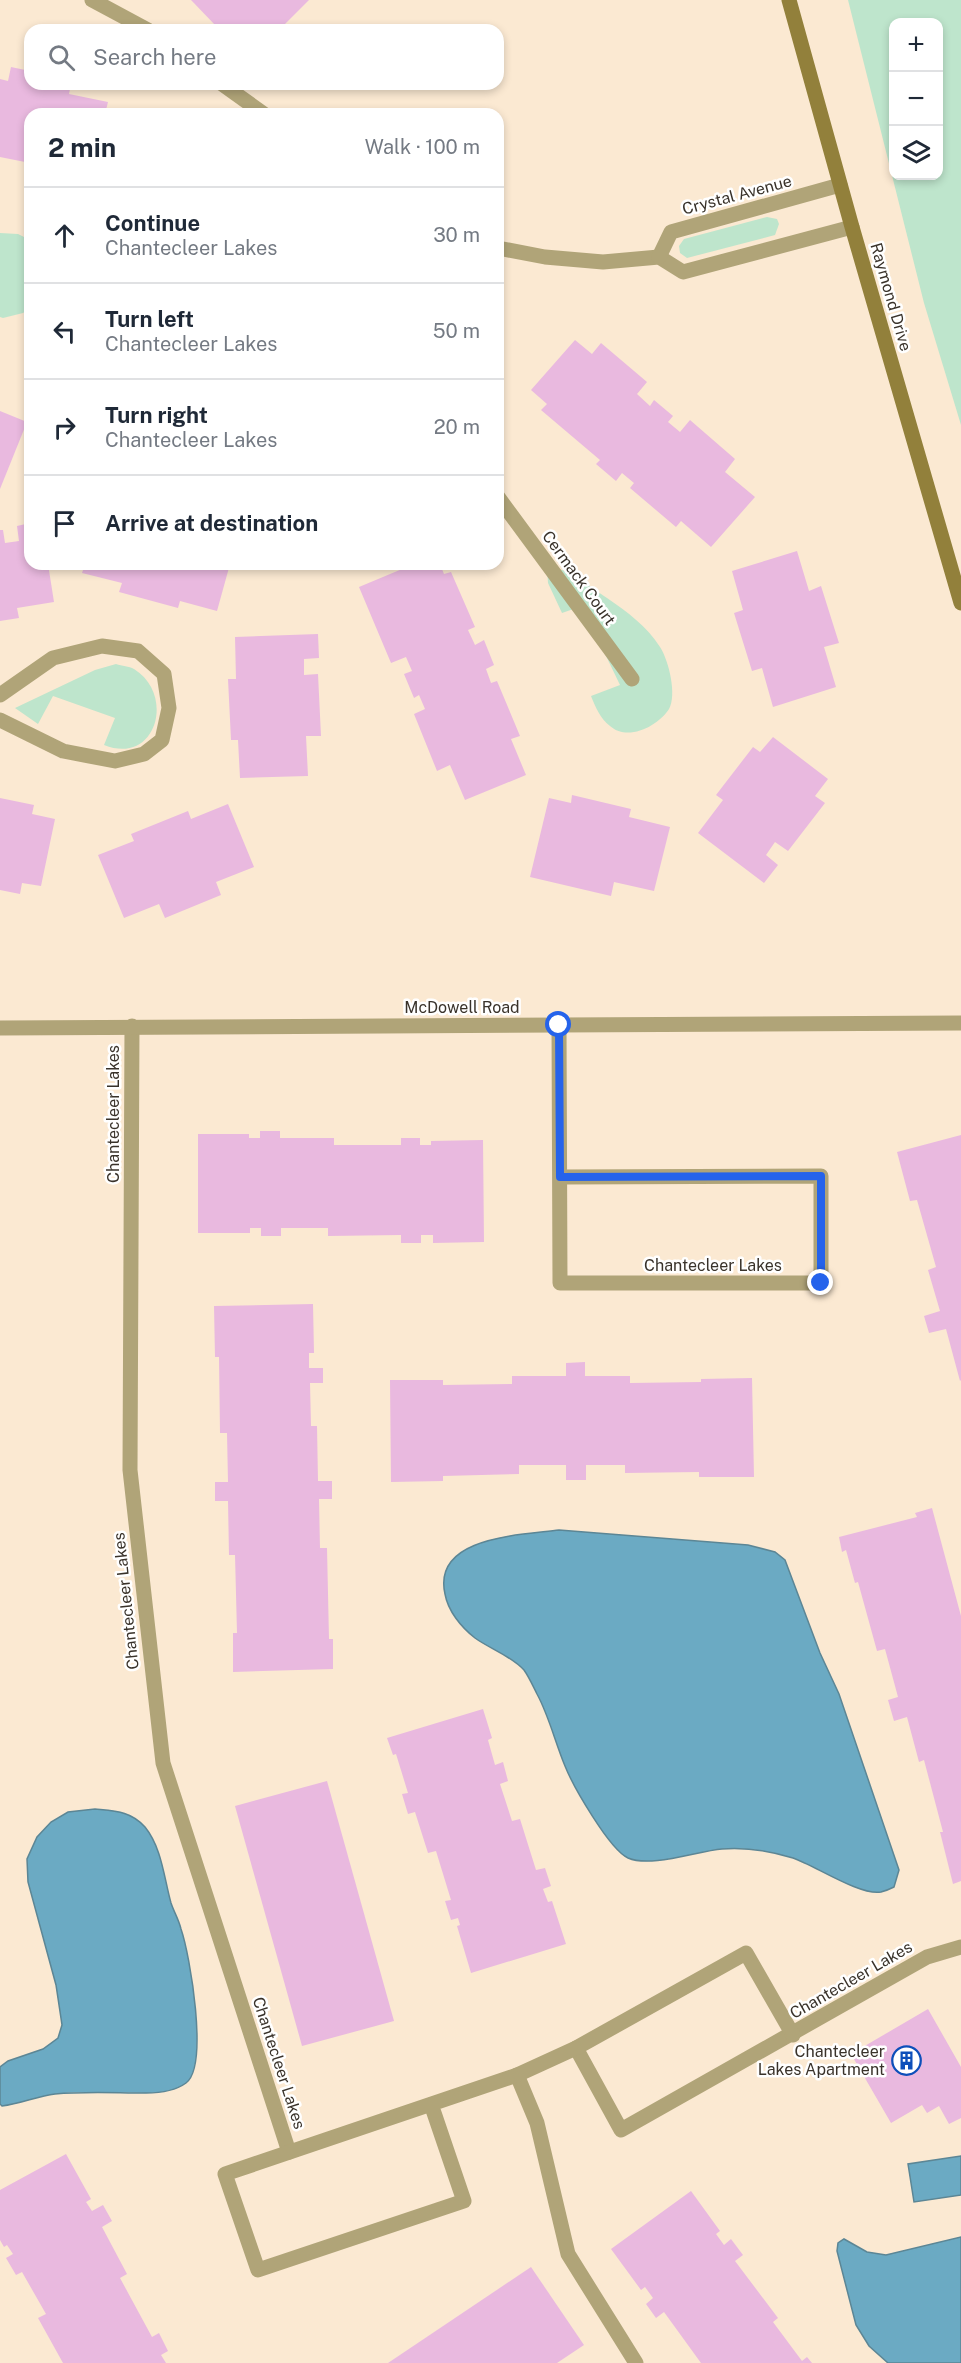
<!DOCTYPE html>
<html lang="en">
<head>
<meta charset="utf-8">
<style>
  :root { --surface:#fff; --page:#f6f6f7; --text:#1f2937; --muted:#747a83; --line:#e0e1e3 }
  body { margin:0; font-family:"Public Sans",sans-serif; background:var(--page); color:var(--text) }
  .controls { position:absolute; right:18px; top:18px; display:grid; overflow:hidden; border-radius:12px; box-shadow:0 3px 9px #0003 }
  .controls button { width:54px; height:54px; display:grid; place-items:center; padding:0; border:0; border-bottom:2px solid var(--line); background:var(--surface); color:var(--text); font:30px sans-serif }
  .stop { position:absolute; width:18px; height:18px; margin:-14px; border:4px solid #2563eb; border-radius:50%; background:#fff }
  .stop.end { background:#2563eb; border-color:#fff; box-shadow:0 2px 6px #0008 }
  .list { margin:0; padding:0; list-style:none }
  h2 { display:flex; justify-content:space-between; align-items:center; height:78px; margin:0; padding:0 24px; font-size:26px }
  h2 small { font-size:20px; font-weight:400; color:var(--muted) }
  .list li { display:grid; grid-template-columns:39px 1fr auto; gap:18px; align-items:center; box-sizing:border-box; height:96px; padding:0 24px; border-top:2px solid var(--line) }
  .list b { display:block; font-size:22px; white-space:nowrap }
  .list p { margin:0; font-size:20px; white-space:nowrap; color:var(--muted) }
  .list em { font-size:20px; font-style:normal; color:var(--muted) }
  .icon { flex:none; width:33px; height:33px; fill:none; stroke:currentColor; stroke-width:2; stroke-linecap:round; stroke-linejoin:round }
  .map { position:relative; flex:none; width:961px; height:2363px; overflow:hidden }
  .search { position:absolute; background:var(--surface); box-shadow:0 3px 9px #0003; left:24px; top:24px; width:480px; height:66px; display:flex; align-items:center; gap:15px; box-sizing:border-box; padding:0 21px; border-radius:18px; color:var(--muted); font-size:22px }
  .panel { position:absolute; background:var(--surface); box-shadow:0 3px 9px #0003; left:24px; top:108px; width:480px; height:462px; border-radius:18px }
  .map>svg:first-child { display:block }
  .green { fill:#bee5cc; fill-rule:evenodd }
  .water { fill:#6baac3; stroke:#5c8695; stroke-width:1.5 }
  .building { fill:#e9b9df }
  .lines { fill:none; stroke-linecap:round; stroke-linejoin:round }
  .street { stroke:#b0a478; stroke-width:15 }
  .secondary { stroke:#92803b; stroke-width:15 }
  .route { stroke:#2563eb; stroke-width:8 }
  .labels { text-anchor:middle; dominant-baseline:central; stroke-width:5; stroke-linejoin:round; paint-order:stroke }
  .street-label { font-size:16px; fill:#39322a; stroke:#fff }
  .poi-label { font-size:16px; fill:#39322a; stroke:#fff; text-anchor:end }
</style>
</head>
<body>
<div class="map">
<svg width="961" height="2363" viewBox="0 0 961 2363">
  <rect width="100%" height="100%" fill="#fbe9d2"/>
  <g class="green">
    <path d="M848 0H961V425L924 303ZM938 22V176H894V22Z"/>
    <path d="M767 217 777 219 779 224 775 235 687 258 680 253 679 246 684 239Z"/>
    <path d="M0 233 18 234 30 240V308L23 313 3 318 0 317Z"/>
    <path d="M547 567C568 567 590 587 607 598 627 612 647 626 660 647 669 661 677 695 669 709 658 726 628 742 610 726 600 718 596 708 591 696L620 685 582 606 562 613 548 583Z"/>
    <path d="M116 664C122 666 129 666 134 669 176 695 156 766 104 745L115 718 53 696 38 724 15 708 95 670Z"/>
  </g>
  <g class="water">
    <path d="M559 1530 748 1545 775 1552 785 1560 820 1653 839 1694 899 1870 894 1887C890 1889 885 1891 881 1892 860 1896 814 1865 793 1858 770 1851 746 1847 722 1849 697 1851 651 1868 628 1858 609 1849 573 1786 565 1766 555 1742 549 1716 537 1694 533 1686 529 1677 524 1670 510 1655 490 1649 475 1638 461 1627 448 1611 445 1594 432 1536 522 1535 559 1530Z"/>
    <path d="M95 1809C115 1811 131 1811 145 1827 162 1848 164 1878 171 1903 174 1912 179 1920 181 1929 190 1955 209 2066 186 2083 175 2091 159 2093 146 2093 116 2093 85 2091 55 2094 37 2096 21 2104 2 2106L0 2104V2067L8 2061 43 2049 58 2038 62 2025 56 1985 28 1882 27 1859 37 1837 51 1822 68 1812Z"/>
    <path d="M961 2156V2195L914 2202 908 2164Z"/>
    <path d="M961 2237V2363H888L869 2346 856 2325 837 2251 838 2243 844 2239 867 2252 886 2255Z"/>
  </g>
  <g class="building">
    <path d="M191 0H309L284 25 216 26Z"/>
    <path d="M11 67 30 71V84H71L69 94 108 102 105 114H30V163L0 157V79L8 81Z"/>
    <path d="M575 340 592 354 601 343 647 382 637 394 650 406 654 400 673 416 668 422 680 432 690 420 735 459 725 472 755 497 711 547 681 521 676 527 630 488 634 483 622 473 616 481 596 464 600 460 541 410 547 404 531 390Z"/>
    <path d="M0 411 27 422 0 489Z"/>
    <path d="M30 523V564H48L54 602 17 608 19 618 0 621V530H3L5 543 19 541 17 526Z"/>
    <path d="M797 551 809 591 821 586 839 643 824 647 836 687 773 707 762 668 752 671 734 613 743 610 732 571Z"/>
    <path d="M85 564H230L217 611 180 601 178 608 119 592 122 583 82 573Z"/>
    <path d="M414 564H440L444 574 451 572 475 627 468 630 475 645 484 640 494 665 486 669 491 683 497 681 520 736 511 739 526 775 465 800 450 765 437 771 414 714 425 709 419 695 414 698 404 674 412 671 406 657 391 663 359 587Z"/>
    <path d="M318 634 319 658 304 659V675L318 674 321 736H306L308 776 240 778 238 740H231L228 679H236L235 637Z"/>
    <path d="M773 737 828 779 815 796 825 803 788 851 775 842 766 855 778 865 764 883 698 833 723 800 716 795 753 747 760 752Z"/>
    <path d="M572 795 631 809 629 817 670 827 654 891 614 882 611 896 530 877 549 798 571 803Z"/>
    <path d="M0 798 34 805 32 814 55 819 41 886 22 883 20 894 0 890Z"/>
    <path d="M228 804 254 867 216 882 221 895 165 918 159 904 124 918 98 855 134 841 131 834 188 811 191 819Z"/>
    <path d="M260 1131H280V1138H334V1145H401V1138H420V1145H431V1141L483 1140 484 1242 433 1243V1235H421V1243H401V1235L328 1236V1228H281V1236H261V1228H250V1233H198V1134H249V1138H260Z"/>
    <path d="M961 1135V1380L960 1381 946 1329 929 1333 924 1316 940 1311 928 1270 936 1267 917 1200 910 1201 897 1152Z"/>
    <path d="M313 1304 314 1353H309V1368H323V1383H310L311 1426H317L318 1481H332V1499H319L320 1548H327L329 1639H333V1669L233 1672V1633H237L235 1555H229L228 1501H215V1482H228L227 1433H220L219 1357H215L214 1306Z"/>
    <path d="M585 1362V1376H630V1383L701 1382V1379L752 1378 754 1477H699V1472L625 1473V1465H586V1480H566V1465H519V1474L443 1476V1481L391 1482 390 1380H443V1385L512 1384V1376H566V1363Z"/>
    <path d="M932 1508 961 1616V1881L953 1884 940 1832H943L924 1760 919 1762 907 1717 894 1721 888 1700 898 1697 885 1649 877 1651 858 1582 855 1583 846 1550 842 1552 839 1537 917 1517 915 1513Z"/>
    <path d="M483 1709 492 1738 488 1740 495 1765 503 1762 508 1781 500 1784 512 1821 520 1819 536 1870 545 1868 551 1886 543 1889 548 1902 552 1901 566 1944 471 1973 457 1926 460 1925 458 1918 451 1920 445 1901 451 1900 436 1851 428 1853 415 1812 408 1814 402 1794 408 1793 396 1754 393 1755 387 1738Z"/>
    <path d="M327 1781 394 2021 302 2046 235 1806Z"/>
    <path d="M928 2009 961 2067V2118L949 2124 939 2106 927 2113 922 2105 891 2123 851 2054Z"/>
    <path d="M66 2154 91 2199 86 2202 92 2211 103 2205 112 2221 102 2227 127 2274 120 2278 152 2337 159 2333 168 2351 161 2355 166 2363H63L38 2318 46 2314 22 2272 16 2275 6 2258 13 2254 7 2245 4 2247 0 2240V2190Z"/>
    <path d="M691 2191 720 2231 716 2234 724 2245 731 2239 743 2255 735 2261 778 2318 773 2322 802 2361 807 2357 812 2363H701L664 2312 656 2318 646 2304 653 2298 645 2287 641 2290 611 2249Z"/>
    <path d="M531 2267 584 2345 557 2363H388Z"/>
  </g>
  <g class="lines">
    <g class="street">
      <path d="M92 0 148 30"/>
      <path d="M222 84 264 114"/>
      <path d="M498 248 545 257 603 262 659 257 683 272 852 227"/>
      <path d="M659 257 671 232 840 185"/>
      <path d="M498 497 632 679"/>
      <path d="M0 695 53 658 102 646 138 651 164 674 169 708 162 740 144 754 115 761 63 751 0 720"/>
      <path d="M559 1025 560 1283H821V1176L560 1177"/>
      <path d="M132 1026 130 1470 163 1763 289 2152"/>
      <path d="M0 1028 961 1023"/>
      <path d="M576 2048 621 2130 927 1957 961 1947"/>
      <path d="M517 2075 537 2123 568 2254 636 2363"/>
      <path d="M431 2104 464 2201 258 2270 225 2174 517 2075 576 2048 746 1953 793 2035"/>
    </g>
    <path class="secondary" d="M789 0 852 227 961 603"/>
  </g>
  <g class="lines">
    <path class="route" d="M559 1025 560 1177 821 1176V1283"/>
  </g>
  <defs>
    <symbol id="building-ring" viewBox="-11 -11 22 22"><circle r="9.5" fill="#fff" stroke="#0d4fba" stroke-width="1.5"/><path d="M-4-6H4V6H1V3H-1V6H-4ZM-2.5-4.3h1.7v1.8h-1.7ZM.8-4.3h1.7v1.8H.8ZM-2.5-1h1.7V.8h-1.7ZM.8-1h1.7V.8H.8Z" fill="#0d4fba"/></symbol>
  </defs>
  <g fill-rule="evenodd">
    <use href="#building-ring" x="890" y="2044" width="33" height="33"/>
  </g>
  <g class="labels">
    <g class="street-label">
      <text transform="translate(737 195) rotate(-15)">Crystal Avenue</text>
      <text transform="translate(891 297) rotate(74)">Raymond Drive</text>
      <text transform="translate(579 578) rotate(54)">Cermack Court</text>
      <text x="462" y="1007">McDowell Road</text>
      <text transform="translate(113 1114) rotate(-90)">Chantecleer Lakes</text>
      <text x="713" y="1265">Chantecleer Lakes</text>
      <text transform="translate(126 1601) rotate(-96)">Chantecleer Lakes</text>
      <text transform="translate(851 1980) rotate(-30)">Chantecleer Lakes</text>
      <text transform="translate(279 2063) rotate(72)">Chantecleer Lakes</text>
    </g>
    <g class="poi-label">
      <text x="885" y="2051">Chantecleer<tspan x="885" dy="18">Lakes Apartment</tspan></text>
    </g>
  </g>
</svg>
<div class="controls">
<button>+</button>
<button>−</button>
<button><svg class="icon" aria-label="layers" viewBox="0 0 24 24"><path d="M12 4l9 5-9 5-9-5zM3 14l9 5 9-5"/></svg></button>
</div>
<div class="stop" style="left:559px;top:1025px"></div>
<div class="stop end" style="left:821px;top:1283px"></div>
<div class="search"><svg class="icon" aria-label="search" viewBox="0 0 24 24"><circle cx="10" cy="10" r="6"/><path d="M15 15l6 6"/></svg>Search here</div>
<section class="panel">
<h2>2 min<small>Walk · 100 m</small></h2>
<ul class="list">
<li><svg class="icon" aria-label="ahead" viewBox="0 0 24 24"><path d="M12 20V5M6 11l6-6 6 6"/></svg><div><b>Continue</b><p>Chantecleer Lakes</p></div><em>30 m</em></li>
<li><svg class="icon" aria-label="left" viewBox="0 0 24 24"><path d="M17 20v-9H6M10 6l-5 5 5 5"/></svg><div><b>Turn left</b><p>Chantecleer Lakes</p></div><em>50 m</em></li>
<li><svg class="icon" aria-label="right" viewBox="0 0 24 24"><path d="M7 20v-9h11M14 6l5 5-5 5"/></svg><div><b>Turn right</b><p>Chantecleer Lakes</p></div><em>20 m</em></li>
<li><svg class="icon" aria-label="arrive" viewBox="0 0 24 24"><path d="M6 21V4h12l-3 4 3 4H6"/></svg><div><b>Arrive at destination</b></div></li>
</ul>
</section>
</div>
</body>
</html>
